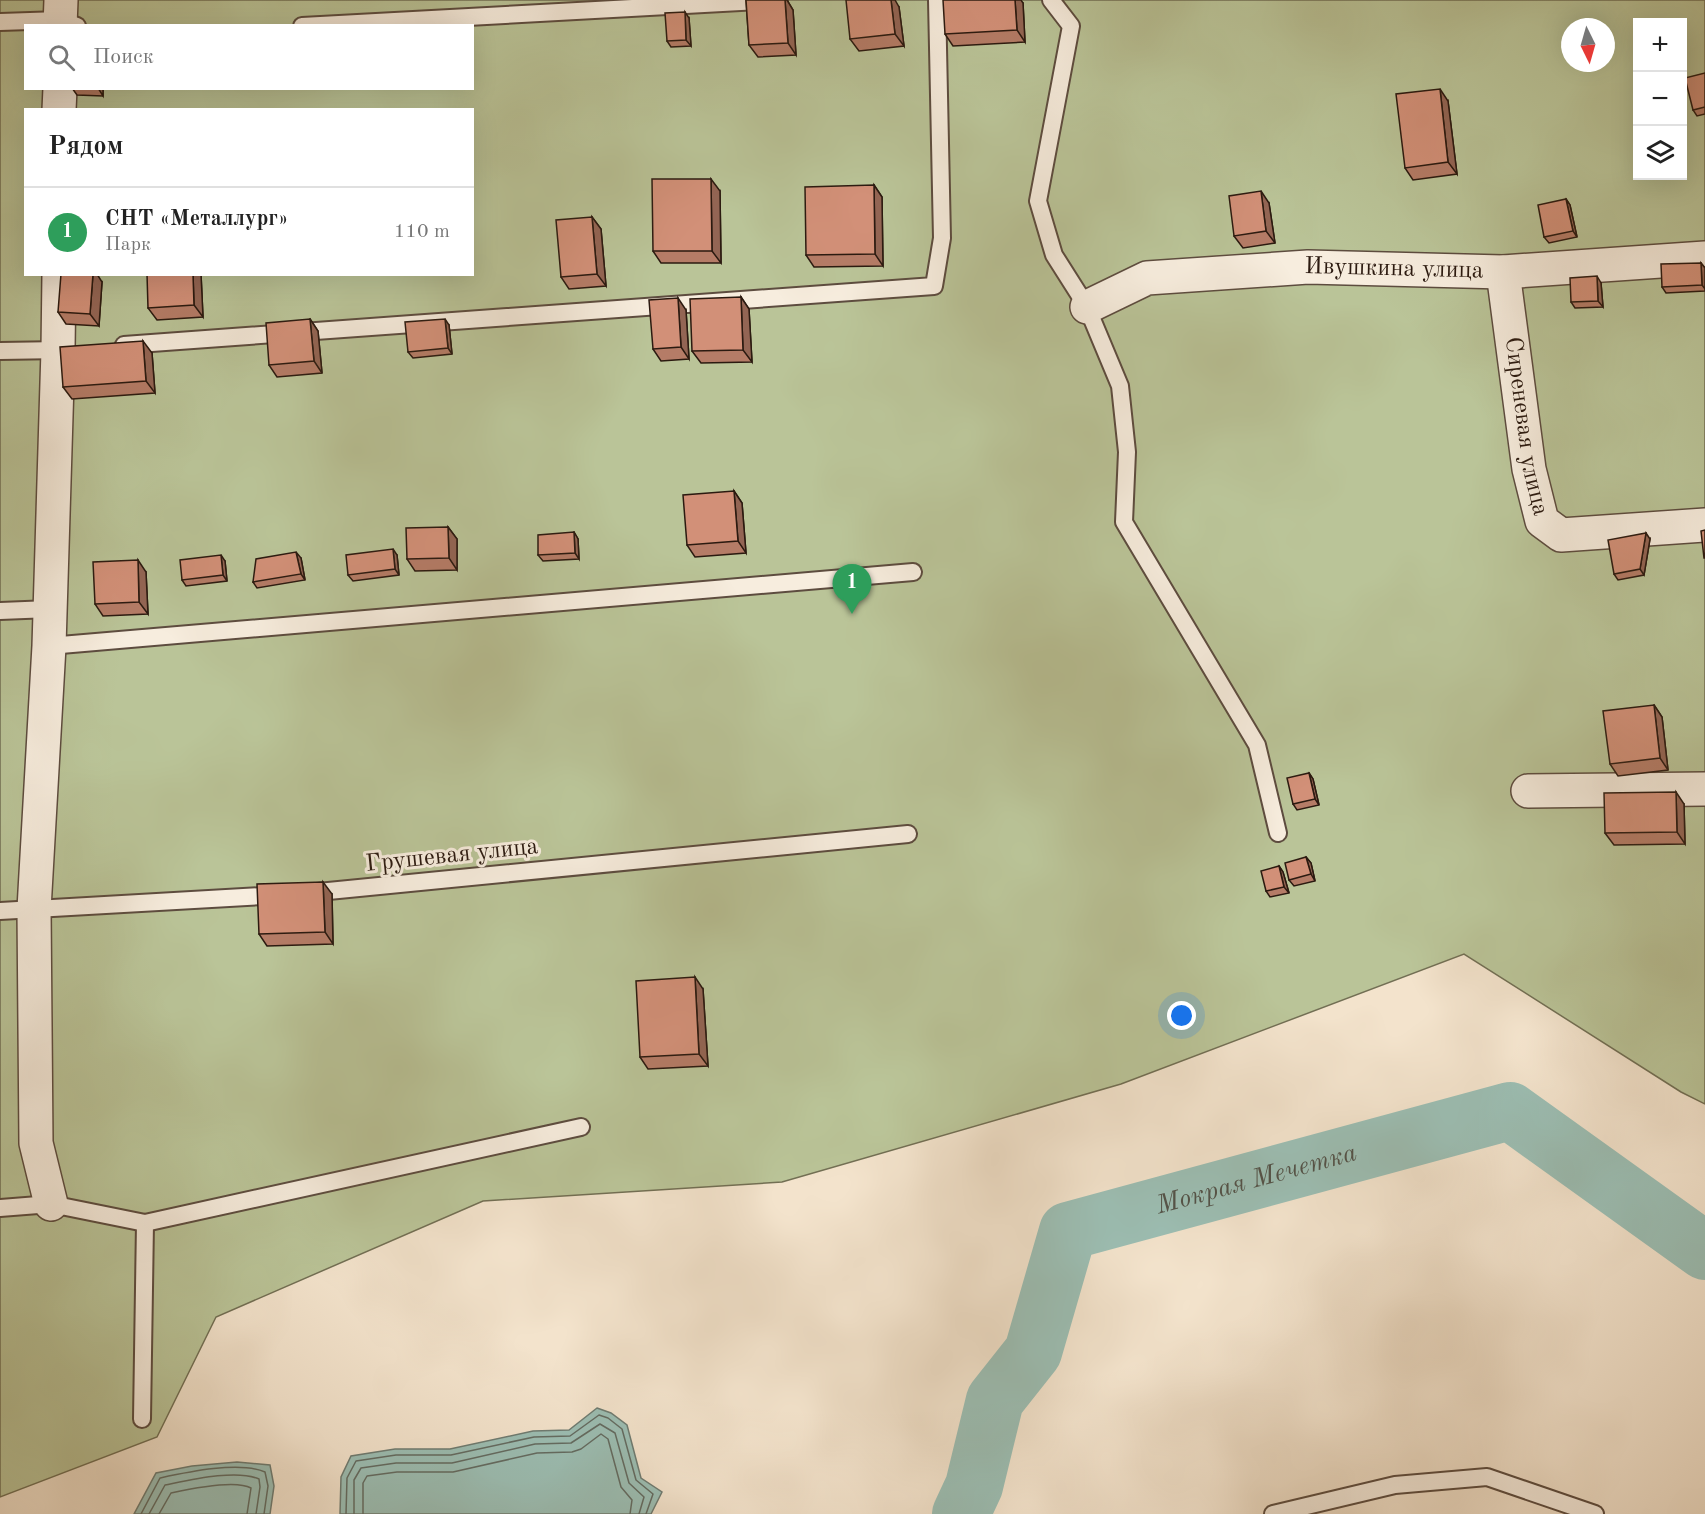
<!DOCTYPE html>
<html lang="ru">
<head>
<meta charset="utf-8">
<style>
  :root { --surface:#fff; --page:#f6f6f6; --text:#222; --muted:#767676; --line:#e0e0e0; --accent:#0f766e }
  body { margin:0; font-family:"Old Standard TT",serif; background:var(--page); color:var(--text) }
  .controls { position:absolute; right:18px; top:18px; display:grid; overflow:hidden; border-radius:0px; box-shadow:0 6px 24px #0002 }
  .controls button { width:54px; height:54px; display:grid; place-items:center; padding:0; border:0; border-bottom:2px solid var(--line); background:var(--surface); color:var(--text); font:30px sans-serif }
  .compass { position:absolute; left:1561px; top:18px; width:54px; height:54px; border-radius:50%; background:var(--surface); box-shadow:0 6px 24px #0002; rotate:175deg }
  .you { position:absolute; left:1182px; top:1016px; width:21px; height:21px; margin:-15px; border:4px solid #fff; border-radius:50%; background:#1a73e8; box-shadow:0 0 0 9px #1a73e833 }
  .badge { display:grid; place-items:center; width:39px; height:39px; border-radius:50%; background:var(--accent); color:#fff; font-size:20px; font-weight:700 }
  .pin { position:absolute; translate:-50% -50px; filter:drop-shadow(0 2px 3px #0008) }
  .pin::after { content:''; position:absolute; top:32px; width:21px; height:18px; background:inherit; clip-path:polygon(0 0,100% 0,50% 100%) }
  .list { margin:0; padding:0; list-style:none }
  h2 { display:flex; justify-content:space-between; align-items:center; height:78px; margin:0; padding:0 24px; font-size:26px }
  h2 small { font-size:20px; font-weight:400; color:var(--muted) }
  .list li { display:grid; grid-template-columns:39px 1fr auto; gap:18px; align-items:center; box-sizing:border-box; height:90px; padding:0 24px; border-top:2px solid var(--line) }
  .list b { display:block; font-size:22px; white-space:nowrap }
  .list p { margin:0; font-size:20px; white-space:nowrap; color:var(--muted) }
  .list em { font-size:20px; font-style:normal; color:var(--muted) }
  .icon { flex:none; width:33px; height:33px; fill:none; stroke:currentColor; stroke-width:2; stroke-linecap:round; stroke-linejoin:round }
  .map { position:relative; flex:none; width:1705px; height:1514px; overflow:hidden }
  .search { position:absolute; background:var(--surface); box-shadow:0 6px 24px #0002; left:24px; top:24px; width:450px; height:66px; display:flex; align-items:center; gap:15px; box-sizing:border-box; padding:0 21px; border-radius:0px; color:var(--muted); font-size:22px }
  .panel { position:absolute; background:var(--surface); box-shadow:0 6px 24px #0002; left:24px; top:108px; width:450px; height:168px; border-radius:0px }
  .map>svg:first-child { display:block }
  .green { fill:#bac498; stroke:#726f54; stroke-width:1.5; fill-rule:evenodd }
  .water { fill:#9cbeb3; stroke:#6f7c72; stroke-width:1.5 }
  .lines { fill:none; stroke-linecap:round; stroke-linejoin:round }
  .shore { stroke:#646c62; stroke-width:1.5 }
  .river { stroke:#9cbeb3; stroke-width:58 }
  .lane-casing { stroke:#5d4c3f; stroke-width:20 }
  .street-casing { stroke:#5d4c3f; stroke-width:36 }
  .lane { stroke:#f7edde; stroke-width:16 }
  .street { stroke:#f7edde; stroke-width:33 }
  .wall { fill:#b57c67; stroke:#2b1a10; stroke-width:1.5 }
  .shaded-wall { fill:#936554; stroke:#2b1a10; stroke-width:1.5 }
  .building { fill:#d29078; stroke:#2b1a10; stroke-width:1.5 }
  .labels { text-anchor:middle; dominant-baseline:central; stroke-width:6; stroke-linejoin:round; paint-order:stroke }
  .street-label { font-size:24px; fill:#2b1a10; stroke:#f7edde }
  .water-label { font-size:26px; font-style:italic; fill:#535349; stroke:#f7edde }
</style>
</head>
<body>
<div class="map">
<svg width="1705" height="1514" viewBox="0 0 1705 1514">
  <rect width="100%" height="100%" fill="#f3e3cc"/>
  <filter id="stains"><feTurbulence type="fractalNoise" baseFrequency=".00333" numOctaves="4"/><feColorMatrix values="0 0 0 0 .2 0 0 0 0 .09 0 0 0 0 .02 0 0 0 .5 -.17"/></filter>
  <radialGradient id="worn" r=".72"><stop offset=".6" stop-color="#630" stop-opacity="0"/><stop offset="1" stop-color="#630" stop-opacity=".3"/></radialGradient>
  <path class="green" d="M0 0H1705V1104L1681 1092 1464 954 1121 1084 782 1182 483 1201 216 1317 157 1437 0 1497ZM1638 22H1682V176H1638ZM26 26H472V88H26ZM1570 27H1606V63H1570ZM26 110H472V274H26Z"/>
  <g class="water">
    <path d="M597 1408 611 1413 627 1425 641 1478 662 1492 651 1514H340L341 1477 351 1456 395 1449H450L533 1431 569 1430Z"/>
    <path d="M237 1462 270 1465 274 1486 270 1514H134L156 1473 192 1466Z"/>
  </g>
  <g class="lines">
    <g class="shore">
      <path d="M141 1514 160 1478C188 1472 239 1461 265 1472L268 1486 264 1514"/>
      <path d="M149 1514 165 1485C190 1480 236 1469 259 1479L260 1487 256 1514"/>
      <path d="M159 1514 171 1493C189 1489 235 1479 251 1488L247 1514"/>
      <path d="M346 1514 347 1478 356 1461 396 1455H451L534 1437 570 1436 599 1415 608 1418 622 1429 636 1480 653 1494 646 1514"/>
      <path d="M354 1514V1480L361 1468 396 1463H452L535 1444 571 1443 600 1424 615 1433 629 1483 644 1497 639 1514"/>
      <path d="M363 1514V1483L367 1476 397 1472H453L537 1453 572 1452 581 1449 601 1434 608 1439 621 1487 632 1500 630 1514"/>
    </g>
    <path class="river" id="s1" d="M961 1514 974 1486 995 1400 1033 1352 1068 1231 1510 1111 1705 1251"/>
    <defs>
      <g id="lane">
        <path d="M1051 0 1071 26 1038 201 1054 255 1087 307 1120 386 1127 452 1124 522 1257 745 1278 833"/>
        <path d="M0 22 60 20 77 26"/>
        <path d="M302 26 779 0"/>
        <path d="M124 345 934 286 942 238 937 0"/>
        <path d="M0 351 62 350"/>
        <path d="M0 611 50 609"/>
        <path d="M49 646 913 572"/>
        <path d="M308 893 908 834"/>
        <path d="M0 911 280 895"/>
        <path d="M0 1208 51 1204 145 1223 581 1127"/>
        <path d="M142 1419 145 1223"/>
        <path d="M1273 1514 1395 1485 1487 1477 1595 1514"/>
      </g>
      <g id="street">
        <path d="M60 26 61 0"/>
        <path d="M59 110 60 88"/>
        <path id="s2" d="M1503 272 1529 469 1542 521 1561 535 1705 525"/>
        <path id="s3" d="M1087 307 1147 278 1308 267 1503 272 1705 258"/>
        <path d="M1528 791 1705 789"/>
        <path d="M51 1204 36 1143 34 909 49 646 58 350 59 274"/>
      </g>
    </defs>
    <use href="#lane" class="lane-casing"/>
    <use href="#street" class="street-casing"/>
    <use href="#lane" class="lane"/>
    <use href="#street" class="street"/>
  </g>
  <g class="wall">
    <path d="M746 0H787L793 10 796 55 758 57 749 45Z"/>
    <path d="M1023 3 1025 42 953 46 945 34Z"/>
    <path d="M899 7 904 46 859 51 850 39Z"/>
    <path d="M689 18 691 46 671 47 667 41Z"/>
    <path d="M1705 73V114L1697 116 1693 110Z"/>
    <path d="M72 88H103V96L77 95Z"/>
    <path d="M1448 101 1457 174 1413 180 1405 168Z"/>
    <path d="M874 185 882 197 883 266 814 267 806 255Z"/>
    <path d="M720 191 721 263H661L653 251Z"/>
    <path d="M1566 199 1570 205 1577 237 1549 243 1544 237Z"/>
    <path d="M1269 203 1275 243 1243 248 1234 236Z"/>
    <path d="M592 217 601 229 606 286 569 289 561 277Z"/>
    <path d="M1701 263 1705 268V291L1666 293 1662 287Z"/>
    <path d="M201 274 203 317 157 320 148 308Z"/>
    <path d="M102 282 99 326 66 324 58 312Z"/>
    <path d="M1601 283 1603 307 1575 308 1571 302Z"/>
    <path d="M741 297 749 309 752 362 701 363 692 351Z"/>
    <path d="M686 310 689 359 661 361 653 349Z"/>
    <path d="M310 319 318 331 322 373 277 377 269 365Z"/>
    <path d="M449 325 452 354 413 358 408 352Z"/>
    <path d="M152 353 155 393 72 399 63 387Z"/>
    <path d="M734 491 742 503 746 553 695 557 687 545Z"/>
    <path d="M448 527 457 539V570L415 571 407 559Z"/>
    <path d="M574 532 578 539 579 559 543 561 538 555Z"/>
    <path d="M1650 539 1644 575 1618 580 1614 574Z"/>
    <path d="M397 555 399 575 353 581 348 575Z"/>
    <path d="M301 558 305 580 257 588 253 582Z"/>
    <path d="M225 561 227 581 186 586 182 580Z"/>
    <path d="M146 572 148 614 103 616 95 604Z"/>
    <path d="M1654 705 1662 717 1668 770 1618 776 1610 764Z"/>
    <path d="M1309 773 1313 779 1319 805 1297 810 1293 804Z"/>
    <path d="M1684 804 1685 844 1614 845 1605 833Z"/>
    <path d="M1306 857 1311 863 1315 881 1294 886 1289 880Z"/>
    <path d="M1279 866 1283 872 1289 893 1270 897 1266 891Z"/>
    <path d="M332 894 333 944 267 946 259 934Z"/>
    <path d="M703 989 708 1066 648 1069 640 1057Z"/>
  </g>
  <g class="shaded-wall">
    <path d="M785 0H787L793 10 796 55 788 43Z"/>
    <path d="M891 0H895L899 7 904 46 895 34Z"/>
    <path d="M1015 0H1021L1023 3 1025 42 1017 30Z"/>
    <path d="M685 12 689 18 691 46 686 40Z"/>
    <path d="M98 88H103V96Z"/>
    <path d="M1440 89 1448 101 1457 174 1448 162Z"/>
    <path d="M711 179 720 191 721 263 712 251Z"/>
    <path d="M874 185 882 197 883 266 875 254Z"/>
    <path d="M1261 191 1269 203 1275 243 1266 231Z"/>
    <path d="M1566 199 1570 205 1577 237 1573 231Z"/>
    <path d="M592 217 601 229 606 286 597 274Z"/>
    <path d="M1701 263 1705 268V289L1702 285Z"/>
    <path d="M93 274H97L102 282 99 326 90 314Z"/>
    <path d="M193 274H201L203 317 194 305Z"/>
    <path d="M1597 276 1601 283 1603 307 1598 301Z"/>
    <path d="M741 297 749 309 752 362 743 350Z"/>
    <path d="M678 298 686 310 689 359 681 347Z"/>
    <path d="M310 319 318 331 322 373 314 361Z"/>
    <path d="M445 319 449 325 452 354 448 348Z"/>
    <path d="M143 341 152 353 155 393 146 381Z"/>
    <path d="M734 491 742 503 746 553 738 541Z"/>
    <path d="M448 527 457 539V570L449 558Z"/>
    <path d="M574 532 578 539 579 559 575 553Z"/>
    <path d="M1646 533 1650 539 1644 575 1640 569Z"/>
    <path d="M393 549 397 555 399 575 395 569Z"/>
    <path d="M296 552 301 558 305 580 301 574Z"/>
    <path d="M221 555 225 561 227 581 223 575Z"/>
    <path d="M138 560 146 572 148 614 139 602Z"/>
    <path d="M1654 705 1662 717 1668 770 1660 758Z"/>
    <path d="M1309 773 1313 779 1319 805 1315 799Z"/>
    <path d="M1676 792 1684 804 1685 844 1677 832Z"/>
    <path d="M1306 857 1311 863 1315 881 1311 874Z"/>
    <path d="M1279 866 1283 872 1289 893 1284 887Z"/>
    <path d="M323 882 332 894 333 944 325 932Z"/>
    <path d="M695 977 703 989 708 1066 699 1054Z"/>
  </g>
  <g class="building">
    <path d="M746 0H785L788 43 749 45Z"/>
    <path d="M846 0H891L895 34 850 39Z"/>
    <path d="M943 0H1015L1017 30 945 34Z"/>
    <path d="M685 12 686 40 667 41 665 13Z"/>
    <path d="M1705 73V107L1693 110 1685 78Z"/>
    <path d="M1440 89 1448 162 1405 168 1396 94Z"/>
    <path d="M652 179H711L712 251H653Z"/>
    <path d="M874 185 875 254 806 255 805 187Z"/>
    <path d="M1261 191 1266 231 1234 236 1229 196Z"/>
    <path d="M1566 199 1573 231 1544 237 1538 205Z"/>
    <path d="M592 217 597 274 561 277 556 220Z"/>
    <path d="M1701 263 1702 285 1662 287 1661 264Z"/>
    <path d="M61 274H93L90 314 58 312Z"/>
    <path d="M147 274H193L194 305 148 308Z"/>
    <path d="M1597 276 1598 301 1571 302 1570 278Z"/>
    <path d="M741 297 743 350 692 351 690 299Z"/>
    <path d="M678 298 681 347 653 349 649 300Z"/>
    <path d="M310 319 314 361 269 365 266 323Z"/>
    <path d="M445 319 448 348 408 352 405 322Z"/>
    <path d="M143 341 146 381 63 387 60 347Z"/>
    <path d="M734 491 738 541 687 545 683 495Z"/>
    <path d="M448 527 449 558 407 559 406 528Z"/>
    <path d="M1705 530V558H1704L1701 531Z"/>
    <path d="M574 532 575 553 538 555V535Z"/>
    <path d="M1646 533 1640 569 1614 574 1608 540Z"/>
    <path d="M393 549 395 569 348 575 346 555Z"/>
    <path d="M296 552 301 574 253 582 256 559Z"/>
    <path d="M221 555 223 575 182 580 180 560Z"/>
    <path d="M138 560 139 602 95 604 93 562Z"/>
    <path d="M1654 705 1660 758 1610 764 1603 711Z"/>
    <path d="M1309 773 1315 799 1293 804 1287 778Z"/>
    <path d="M1676 792 1677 832 1605 833 1604 793Z"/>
    <path d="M1306 857 1311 874 1289 880 1285 863Z"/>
    <path d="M1279 866 1284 887 1266 891 1261 871Z"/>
    <path d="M323 882 325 932 259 934 257 884Z"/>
    <path d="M695 977 699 1054 640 1057 636 981Z"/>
  </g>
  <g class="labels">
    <g class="street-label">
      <text stroke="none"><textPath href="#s3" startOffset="314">Ивушкина улица</textPath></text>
      <text stroke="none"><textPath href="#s2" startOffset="156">Сиреневая улица</textPath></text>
      <text transform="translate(452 856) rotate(-6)">Грушевая улица</text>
    </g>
    <g class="water-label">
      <text stroke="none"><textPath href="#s1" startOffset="502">Мокрая Мечетка</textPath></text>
    </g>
  </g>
  <rect width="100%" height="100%" filter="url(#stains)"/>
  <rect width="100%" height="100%" fill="url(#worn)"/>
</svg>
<div class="controls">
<button>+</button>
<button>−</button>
<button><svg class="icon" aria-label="layers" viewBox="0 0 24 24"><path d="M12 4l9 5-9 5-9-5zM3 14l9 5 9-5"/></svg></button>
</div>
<svg class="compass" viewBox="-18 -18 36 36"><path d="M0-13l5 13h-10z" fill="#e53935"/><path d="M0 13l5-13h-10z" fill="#767676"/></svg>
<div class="you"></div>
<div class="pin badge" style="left:852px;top:614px;background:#2e9e5b">1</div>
<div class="search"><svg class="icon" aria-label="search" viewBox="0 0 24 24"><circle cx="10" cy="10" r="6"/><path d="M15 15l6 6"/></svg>Поиск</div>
<section class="panel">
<h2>Рядом<small></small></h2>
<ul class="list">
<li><span class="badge" style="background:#2e9e5b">1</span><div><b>СНТ «Металлург»</b><p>Парк</p></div><em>110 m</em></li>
</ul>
</section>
</div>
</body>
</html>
